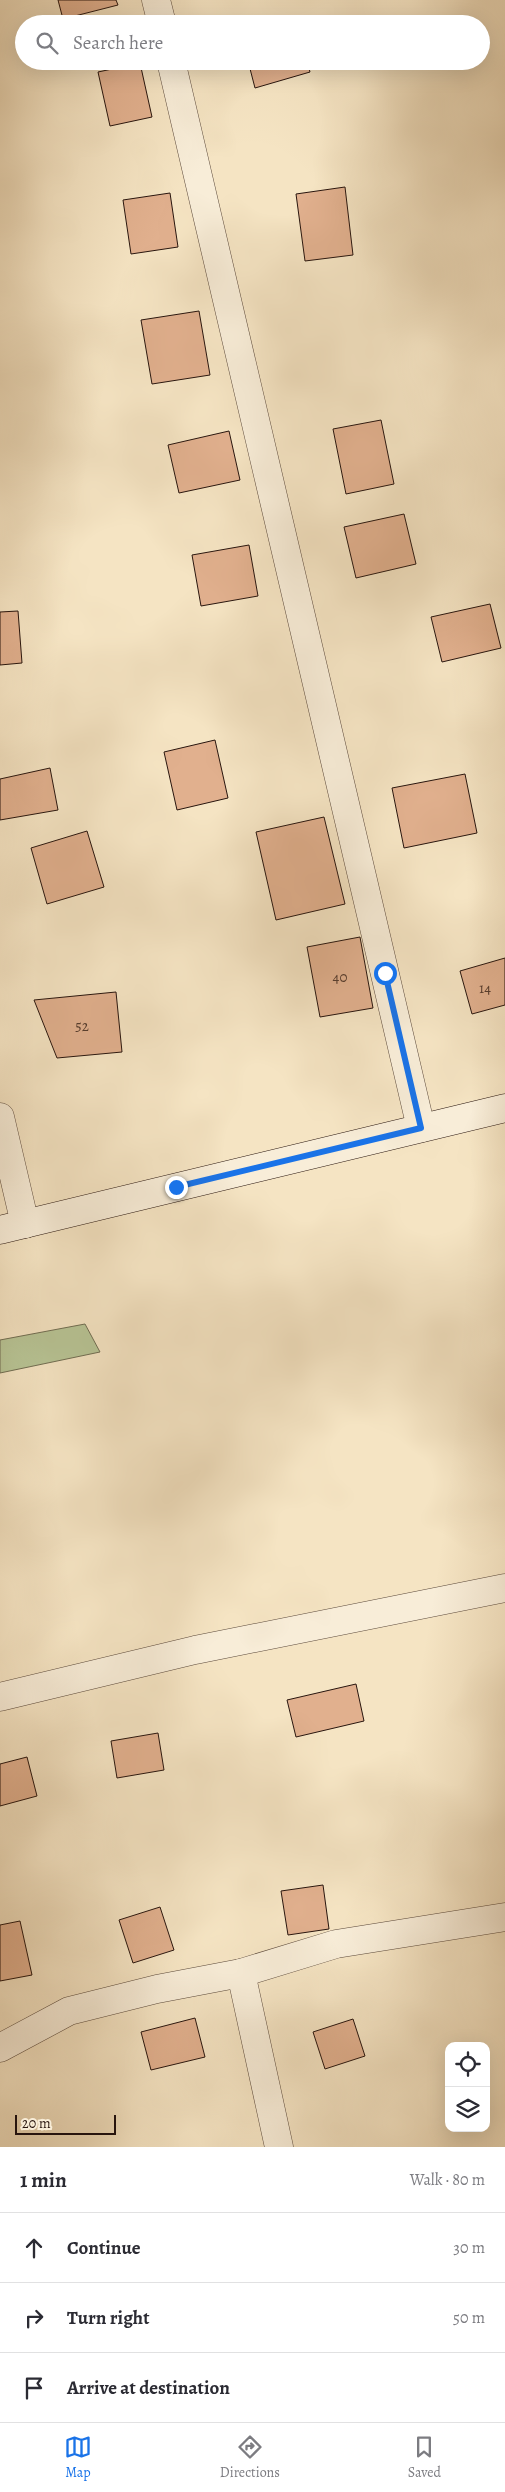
<!DOCTYPE html>
<html lang="en">
<head>
<meta charset="utf-8">
<style>
  :root { --surface:#fff; --page:#f2f2f3; --text:#2b2b33; --muted:#7c7c81; --line:#e1e1e2; --accent:#1a73e8 }
  body { margin:0; font-family:Alegreya,serif; background:var(--page); color:var(--text) }
  .controls { position:absolute; right:15px; bottom:15px; display:grid; overflow:hidden; border-radius:10px; box-shadow:0 5px 20px #0002 }
  .controls button { width:45px; height:45px; display:grid; place-items:center; padding:0; border:0; border-bottom:1px solid var(--line); background:var(--surface); color:var(--text); font:25px sans-serif }
  .scale { position:absolute; left:15px; bottom:12px; width:101px; box-sizing:border-box; padding-left:5px; border:2px solid #28150e; border-top:0; font-size:14px; line-height:18px; white-space:nowrap; color:#28150e; -webkit-text-stroke:4px #f8edd8; paint-order:stroke }
  .stop { position:absolute; width:15px; height:15px; margin:-11px; border:4px solid #1a73e8; border-radius:50%; background:#fff }
  .stop.end { background:#1a73e8; border-color:#fff; box-shadow:0 1px 5px #0008 }
  .list { margin:0; padding:0; list-style:none }
  h2 { display:flex; justify-content:space-between; align-items:center; height:65px; margin:0; padding:0 20px; font-size:21px }
  h2 small { font-size:16px; font-weight:400; color:var(--muted) }
  .list li { display:grid; grid-template-columns:32px 1fr auto; gap:15px; align-items:center; box-sizing:border-box; height:70px; padding:0 20px; border-top:1px solid var(--line) }
  .list b { display:block; font-size:19px; white-space:nowrap }
  .list em { font-size:16px; font-style:normal; color:var(--muted) }
  .icon { flex:none; width:28px; height:28px; fill:none; stroke:currentColor; stroke-width:2; stroke-linecap:round; stroke-linejoin:round }
  .map { position:relative; flex:none; width:505px; height:2147px; overflow:hidden }
  .search { position:absolute; background:var(--surface); box-shadow:0 5px 20px #0002; left:15px; right:15px; top:15px; height:55px; display:flex; align-items:center; gap:12px; box-sizing:border-box; padding:0 18px; border-radius:28px; color:var(--muted); font-size:19px }
  .sheet { height:275px; background:var(--surface) }
  nav { display:flex; justify-content:space-around; align-items:center; box-sizing:border-box; height:70px; border-top:1px solid var(--line); background:var(--surface); font-size:14px; color:var(--muted) }
  nav a { display:grid; justify-items:center; gap:2px }
  nav .on { color:var(--accent) }
  .map>svg:first-child { display:block }
  .green { fill:#b8c596; stroke:#706d52 }
  .building { fill:#e1b08e; stroke:#28150e }
  .lines { fill:none; stroke-linecap:round; stroke-linejoin:round }
  .street-casing { stroke:#5b493b; stroke-width:29 }
  .secondary-casing { stroke:#28150e; stroke-width:29 }
  .street { stroke:#f8edd8; stroke-width:28 }
  .secondary { stroke:#f8edd8; stroke-width:28 }
  .route { stroke:#1a73e8; stroke-width:6 }
  .labels { text-anchor:middle; dominant-baseline:central; stroke-width:5; stroke-linejoin:round; paint-order:stroke }
  .number-label { font-size:15px; fill:#563c2e }
</style>
</head>
<body>
<div class="map">
<svg width="505" height="2147" viewBox="0 0 505 2147">
  <rect width="100%" height="100%" fill="#f5e4c3"/>
  <filter id="stains"><feTurbulence type="fractalNoise" baseFrequency=".004" numOctaves="4"/><feColorMatrix values="0 0 0 0 .2 0 0 0 0 .09 0 0 0 0 .02 0 0 0 .5 -.17"/></filter>
  <radialGradient id="worn" r=".72"><stop offset=".6" stop-color="#630" stop-opacity="0"/><stop offset="1" stop-color="#630" stop-opacity=".3"/></radialGradient>
  <path class="green" d="M85 1324 100 1352 0 1373V1340Z"/>
  <g class="building">
    <path d="M58 0H116L118 5 63 19Z"/>
    <path d="M294 16 296 24H267Z"/>
    <path d="M248 61H307L310 72 255 88Z"/>
    <path d="M140 63 152 117 110 126 98 72Z"/>
    <path d="M345 187 353 255 305 261 296 194Z"/>
    <path d="M170 193 178 247 131 254 123 200Z"/>
    <path d="M199 311 210 375 152 384 141 320Z"/>
    <path d="M381 420 394 484 346 494 333 429Z"/>
    <path d="M229 431 240 480 179 493 168 445Z"/>
    <path d="M404 514 416 564 356 578 344 527Z"/>
    <path d="M249 545 258 596 201 606 192 555Z"/>
    <path d="M490 604 501 648 442 662 431 617Z"/>
    <path d="M18 611 22 663 0 665V612Z"/>
    <path d="M215 740 228 798 177 810 164 752Z"/>
    <path d="M50 768 58 810 0 820V779Z"/>
    <path d="M465 774 477 833 404 848 392 788Z"/>
    <path d="M324 817 345 904 276 920 256 832Z"/>
    <path d="M87 831 104 887 47 904 31 848Z"/>
    <path d="M360 937 373 1008 320 1017 307 947Z"/>
    <path d="M505 958V1005L472 1014 460 971Z"/>
    <path d="M116 992 122 1052 57 1058 34 1000Z"/>
    <path d="M356 1684 364 1721 296 1737 287 1700Z"/>
    <path d="M158 1733 164 1770 117 1778 111 1741Z"/>
    <path d="M27 1757 37 1796 0 1806V1764Z"/>
    <path d="M323 1885 329 1929 288 1935 281 1891Z"/>
    <path d="M160 1907 174 1950 133 1963 119 1920Z"/>
    <path d="M20 1921 32 1975 0 1981V1925Z"/>
    <path d="M195 2018 205 2057 151 2070 141 2032Z"/>
    <path d="M353 2019 365 2056 325 2069 313 2032Z"/>
  </g>
  <g class="lines">
    <defs>
      <g id="street">
        <path d="M156 0 162 24"/>
        <path d="M171 61 421 1128"/>
        <path d="M0 1117 25 1224"/>
        <path d="M0 1697 195 1650 505 1588"/>
        <path d="M0 2048 69 2011 157 1989 241 1973"/>
        <path d="M279 2147 241 1973 336 1944 505 1917"/>
      </g>
      <path id="secondary" d="M0 1230 505 1108"/>
    </defs>
    <use href="#street" class="street-casing"/>
    <use href="#secondary" class="secondary-casing"/>
    <use href="#street" class="street"/>
    <use href="#secondary" class="secondary"/>
  </g>
  <g class="lines">
    <path class="route" d="M176 1187 421 1128 385 973"/>
  </g>
  <g class="labels">
    <g class="number-label">
      <text x="340" y="977">40</text>
      <text x="485" y="988">14</text>
      <text x="82" y="1026">52</text>
    </g>
  </g>
  <rect width="100%" height="100%" filter="url(#stains)"/>
  <rect width="100%" height="100%" fill="url(#worn)"/>
</svg>
<div class="controls">
<button><svg class="icon" aria-label="locate" viewBox="0 0 24 24"><circle cx="12" cy="12" r="6"/><path d="M12 2v4M12 18v4M2 12h4M18 12h4"/></svg></button>
<button><svg class="icon" aria-label="layers" viewBox="0 0 24 24"><path d="M12 4l9 5-9 5-9-5zM3 14l9 5 9-5"/></svg></button>
</div>
<div class="scale">20 m</div>
<div class="stop" style="left:385px;top:973px"></div>
<div class="stop end" style="left:176px;top:1187px"></div>
<div class="search"><svg class="icon" aria-label="search" viewBox="0 0 24 24"><circle cx="10" cy="10" r="6"/><path d="M15 15l6 6"/></svg>Search here</div>
</div>
<section class="sheet">
<h2>1 min<small>Walk · 80 m</small></h2>
<ul class="list">
<li><svg class="icon" aria-label="ahead" viewBox="0 0 24 24"><path d="M12 20V5M6 11l6-6 6 6"/></svg><div><b>Continue</b></div><em>30 m</em></li>
<li><svg class="icon" aria-label="right" viewBox="0 0 24 24"><path d="M7 20v-9h11M14 6l5 5-5 5"/></svg><div><b>Turn right</b></div><em>50 m</em></li>
<li><svg class="icon" aria-label="arrive" viewBox="0 0 24 24"><path d="M6 21V4h12l-3 4 3 4H6"/></svg><div><b>Arrive at destination</b></div></li>
</ul>
</section>
<nav>
<a class="on"><svg class="icon" aria-label="map" viewBox="0 0 24 24"><path d="M3 6l6-2 6 2 6-2v14l-6 2-6-2-6 2zM9 4v14M15 6v14"/></svg>Map</a>
<a><svg class="icon" aria-label="directions" viewBox="0 0 24 24"><path d="M12 3l9 9-9 9-9-9zM9 14v-3h6M13 9l2 2-2 2"/></svg>Directions</a>
<a><svg class="icon" aria-label="saved" viewBox="0 0 24 24"><path d="M7 4h10v16l-5-4-5 4z"/></svg>Saved</a>
</nav>
</body>
</html>
